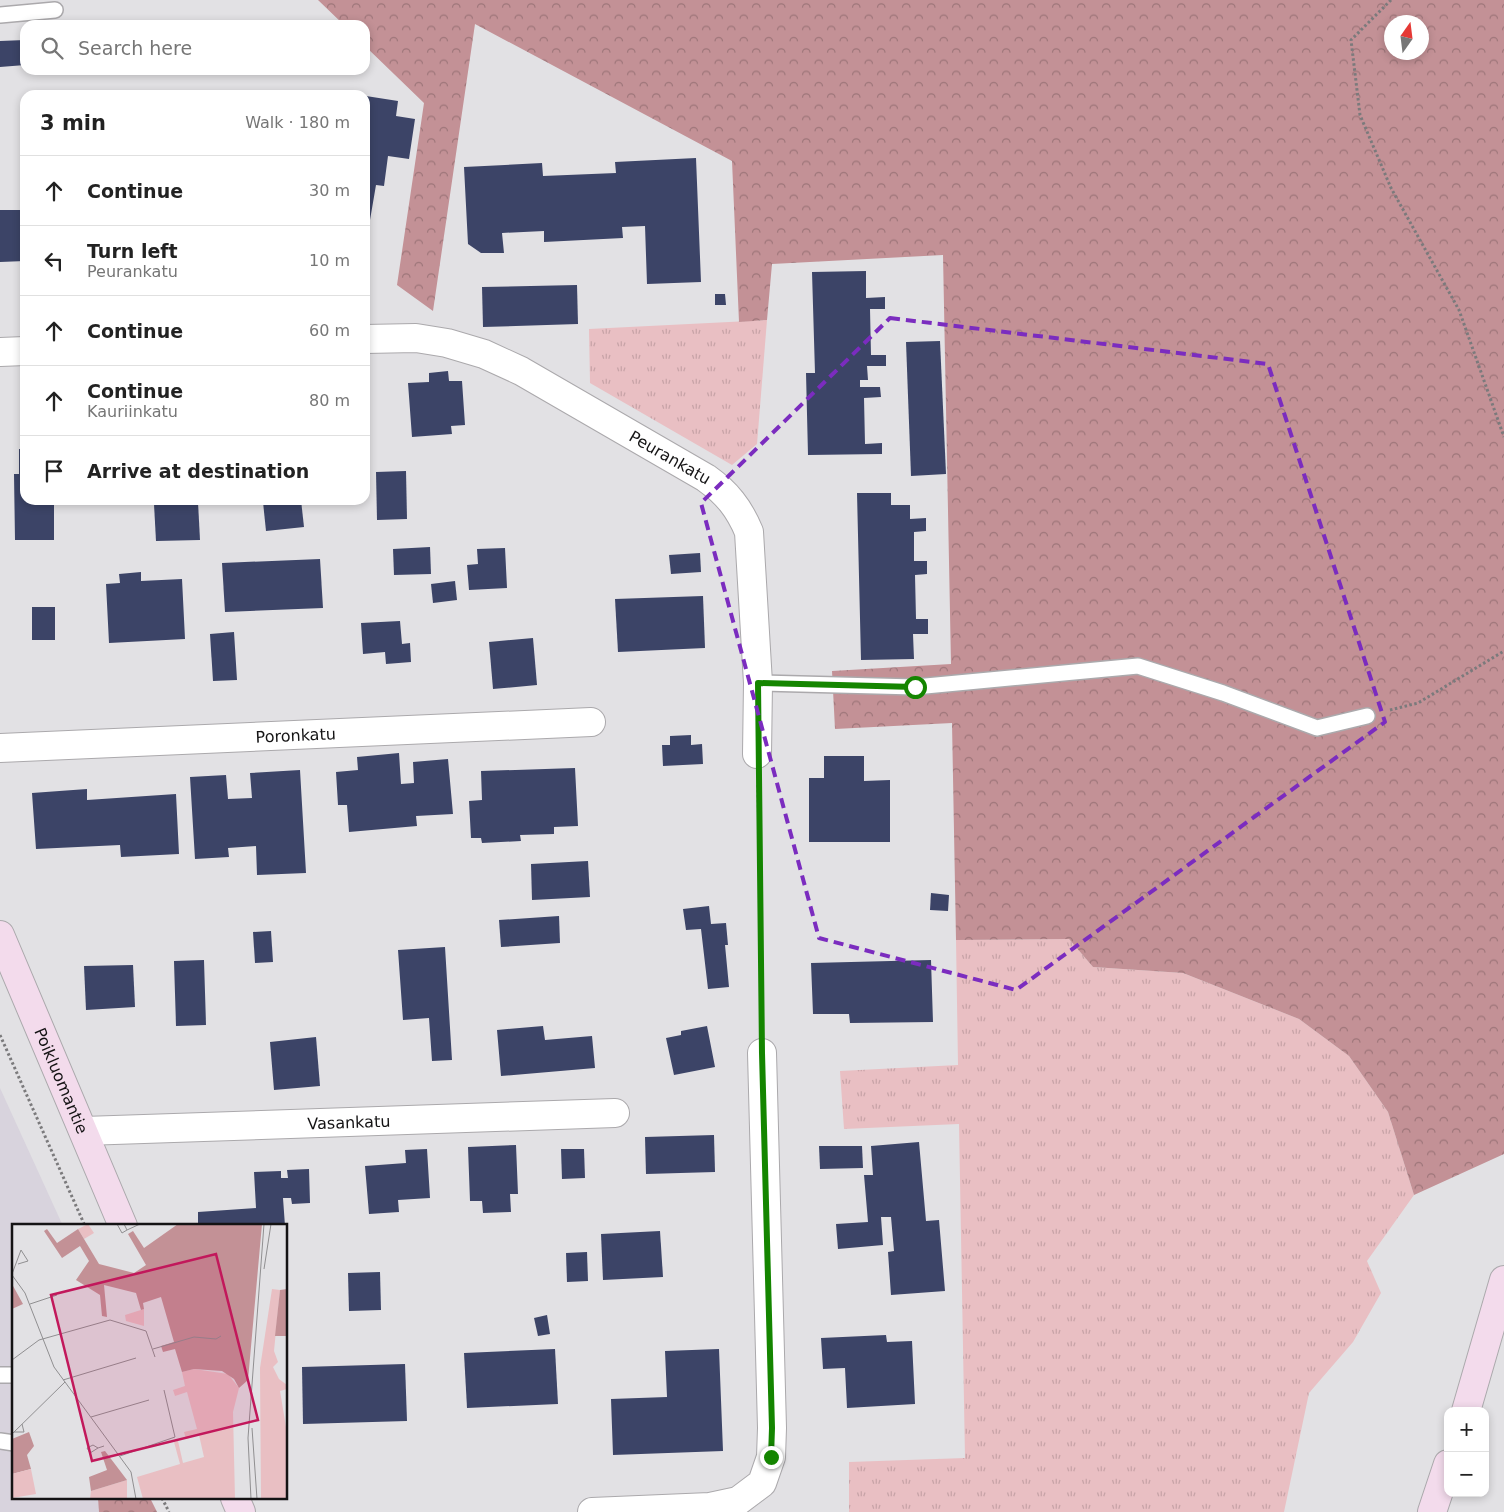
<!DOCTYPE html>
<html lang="en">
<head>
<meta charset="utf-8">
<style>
  :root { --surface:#fff; --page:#f6f6f6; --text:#222; --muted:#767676; --line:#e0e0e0 }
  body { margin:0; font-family:"DejaVu Sans",sans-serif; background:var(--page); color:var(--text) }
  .controls { position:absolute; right:15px; bottom:15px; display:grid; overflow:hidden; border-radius:10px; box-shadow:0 2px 8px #0003 }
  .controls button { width:45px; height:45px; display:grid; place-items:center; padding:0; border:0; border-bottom:1px solid var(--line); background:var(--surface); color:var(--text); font:25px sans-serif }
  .compass { position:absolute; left:1384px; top:15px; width:45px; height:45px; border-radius:50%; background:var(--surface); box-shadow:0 2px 8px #0003; rotate:14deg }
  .stop { position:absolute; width:15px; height:15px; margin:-11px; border:4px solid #148500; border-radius:50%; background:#fff }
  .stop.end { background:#148500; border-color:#fff; box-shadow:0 1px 5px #0008 }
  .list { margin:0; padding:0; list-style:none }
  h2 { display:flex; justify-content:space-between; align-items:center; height:65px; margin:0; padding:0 20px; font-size:21px }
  h2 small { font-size:16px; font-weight:400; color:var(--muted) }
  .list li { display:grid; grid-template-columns:32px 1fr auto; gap:15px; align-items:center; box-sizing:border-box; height:70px; padding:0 20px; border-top:1px solid var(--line) }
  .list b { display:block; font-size:19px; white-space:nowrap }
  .list p { margin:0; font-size:16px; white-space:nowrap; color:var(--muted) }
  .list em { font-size:16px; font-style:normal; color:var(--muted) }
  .icon { flex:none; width:28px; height:28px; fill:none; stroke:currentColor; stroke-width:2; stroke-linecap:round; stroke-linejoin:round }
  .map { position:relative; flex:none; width:1504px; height:1512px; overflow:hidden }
  .search { position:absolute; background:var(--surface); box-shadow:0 2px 8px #0003; left:20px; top:20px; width:350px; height:55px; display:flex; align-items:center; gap:12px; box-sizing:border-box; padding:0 18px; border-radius:15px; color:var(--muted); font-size:19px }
  .panel { position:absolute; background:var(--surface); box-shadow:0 2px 8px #0003; left:20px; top:90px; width:350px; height:415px; border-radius:15px }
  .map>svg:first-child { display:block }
  .built { fill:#d8d3dd }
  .grass { fill:url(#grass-tufts) }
  .forest { fill:url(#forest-crowns); fill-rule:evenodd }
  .building { fill:#3c4467 }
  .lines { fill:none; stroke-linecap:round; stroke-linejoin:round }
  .lane-casing { stroke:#aba9ac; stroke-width:18 }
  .street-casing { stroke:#aba9ac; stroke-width:30 }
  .secondary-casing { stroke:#aba9ac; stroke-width:30 }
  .path { stroke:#7b7a7c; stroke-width:3; stroke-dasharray:2.5 2.5; stroke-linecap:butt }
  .lane { stroke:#fff; stroke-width:15 }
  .street { stroke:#fff; stroke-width:28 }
  .secondary { stroke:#f3dbec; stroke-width:28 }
  .route { stroke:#148500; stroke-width:6 }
  .marked { fill:none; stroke:#7b2cbf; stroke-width:4; stroke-dasharray:10 6; stroke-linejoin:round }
  .labels { text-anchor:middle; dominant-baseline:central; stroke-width:5; stroke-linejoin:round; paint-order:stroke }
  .street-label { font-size:16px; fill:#141314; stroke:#efeef1 }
  .inset-road { fill:none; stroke:#908f91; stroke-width:1 }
  .view { fill:#c2185b; fill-opacity:0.15; stroke:#c2185b; stroke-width:2.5 }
  .inset-edge { fill:none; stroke:#141314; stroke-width:2.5 }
</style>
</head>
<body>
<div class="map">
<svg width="1504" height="1512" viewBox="0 0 1504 1512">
  <defs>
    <pattern id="grass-tufts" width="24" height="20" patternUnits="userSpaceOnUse" patternTransform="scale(1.25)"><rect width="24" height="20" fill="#e9bfc3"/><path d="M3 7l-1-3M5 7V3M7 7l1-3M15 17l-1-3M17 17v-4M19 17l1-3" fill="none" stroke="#c7a3a7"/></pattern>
    <pattern id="forest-crowns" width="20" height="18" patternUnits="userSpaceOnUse" patternTransform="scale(1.25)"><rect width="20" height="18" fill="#c39196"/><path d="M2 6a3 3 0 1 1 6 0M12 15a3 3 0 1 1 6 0" fill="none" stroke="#9d7579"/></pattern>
  </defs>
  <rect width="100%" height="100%" fill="#e2e1e4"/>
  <path class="built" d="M0 1088 63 1226H14V1498H150L157 1512H0Z"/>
  <g class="grass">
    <path d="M767 320 757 444 732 465 590 383 589 329Z"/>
    <path d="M1069 939 1093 967 1183 973 1299 1019 1349 1056 1388 1112 1414 1195 1367 1261 1381 1293 1353 1342 1309 1393 1284 1512H849V1462L965 1458 959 1124 844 1129 840 1071 958 1065 956 940Z"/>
  </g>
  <g class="forest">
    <path d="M318 0H1504V1154L1414 1195 1388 1112 1349 1056 1299 1019 1183 973 1093 967 1069 939 956 940 952 723 835 729 832 671 951 664 943 255 772 264 767 320 739 322 732 161 475 24 433 311 397 285 424 103 365 46V25H344ZM1392 22H1422V52H1392Z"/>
    <path d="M98 1498H150L157 1512H99Z"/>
  </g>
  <g class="building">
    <path d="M25 40V65L0 67V41Z"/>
    <path d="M366 96 398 101 396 116 415 119 409 159 388 156 384 186 376 185 370 220 365 219Z"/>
    <path d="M696 158 701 282 647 284 645 226 622 227 623 238 544 242V231L502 233 504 253H481L468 244 464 167 542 163 543 176 616 173 615 162Z"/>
    <path d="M0 210H25V261L0 262Z"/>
    <path d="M866 271V298L885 297V309H870L871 355H886V366H867L868 380H860V387H880L881 397 864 398 865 444 882 443V454L808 455 806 373H815L812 272Z"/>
    <path d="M577 285 578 324 483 327 482 287Z"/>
    <path d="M715 294H725L726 305H715Z"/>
    <path d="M940 341 946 474 911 476 906 342Z"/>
    <path d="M448 371 449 381H462L465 425 451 426 452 434 412 437 408 383 429 382V373Z"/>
    <path d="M19 449H25V500H54V540H15L14 474H19Z"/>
    <path d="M406 471 407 519 377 520 376 472Z"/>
    <path d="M857 493H891V505H910V519L926 518V531L914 532V561H927V574L915 575 916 619H928V634H913L914 659 861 660Z"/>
    <path d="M286 500H301L304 527 266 531 263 502Z"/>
    <path d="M198 502 200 540 156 541 154 504Z"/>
    <path d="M430 547 431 574 394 575 393 549Z"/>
    <path d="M505 548 507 588 469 590 467 565 478 564 477 549Z"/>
    <path d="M700 553 701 572 671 574 669 555Z"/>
    <path d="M320 559 323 608 225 612 222 563Z"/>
    <path d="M141 572V581L182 579 185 639 109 643 106 584 120 583 119 574Z"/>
    <path d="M455 581 457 600 433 603 431 584Z"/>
    <path d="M703 596 705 648 618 652 615 599Z"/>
    <rect x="32" y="607" width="23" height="33"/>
    <path d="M400 621 402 644 410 643 411 662 386 664 385 652 363 654 361 623Z"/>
    <path d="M234 632 237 680 213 681 210 634Z"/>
    <path d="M533 638 537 685 493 689 489 642Z"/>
    <path d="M691 735V745L702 744 703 764 663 766 662 745H670V736Z"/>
    <path d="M399 753 401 784 414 783 413 762 448 759 453 814 416 816 417 826 349 832 347 805H338L336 772 358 770 357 757Z"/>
    <path d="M824 756H864V781L890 780V842H809V778H824Z"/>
    <path d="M575 768 578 826 554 827V834L520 835 521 841 482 843 481 838H471L469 801 482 800 481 771Z"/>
    <path d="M300 770 306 873 257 875 256 846 228 848 229 857 195 859 190 777 226 775 228 799 252 798 250 773Z"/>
    <path d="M87 789V800L176 794 179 854 121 857 120 845 36 849 32 793Z"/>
    <path d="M588 861 590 897 532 900 531 864Z"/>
    <path d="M931 893 949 895 948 911 930 910Z"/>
    <path d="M709 906 711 924 726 923 728 945H725L729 987 708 989 701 929 686 930 683 909Z"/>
    <path d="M559 916 560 943 501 947 499 920Z"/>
    <path d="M271 931 273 962 255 963 253 932Z"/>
    <path d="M445 947 452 1060 432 1061 429 1018 403 1020 398 950Z"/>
    <path d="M204 960 206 1025 176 1026 174 961Z"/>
    <path d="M931 960 933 1022 850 1023 849 1014H813L811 963Z"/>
    <path d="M133 965 135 1007 86 1010 84 966Z"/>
    <path d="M543 1026 545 1040 592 1036 595 1068 501 1076 497 1030Z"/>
    <path d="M707 1026 715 1067 674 1075 666 1038 681 1035V1031Z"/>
    <path d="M316 1037 320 1086 274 1090 270 1042Z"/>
    <path d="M714 1135 715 1172 646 1174 645 1137Z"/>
    <path d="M919 1142 926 1221 939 1220 945 1291 891 1295 888 1252 894 1251 891 1217H881L883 1245 838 1249 836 1224 868 1222 864 1175H873L871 1146Z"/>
    <path d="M516 1145 518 1194H510L511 1212 483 1213 482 1201H470L468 1147Z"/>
    <path d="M819 1146H862L863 1168 820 1169Z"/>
    <path d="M427 1149 430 1198 398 1200 399 1212 369 1214 365 1166 406 1163 405 1150Z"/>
    <path d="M561 1149H584L585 1178 562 1179Z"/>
    <path d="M309 1169 310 1203 292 1204 291 1198H283L285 1226H198V1212L256 1208 254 1172 281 1171V1178H288L287 1170Z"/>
    <path d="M660 1231 663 1277 603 1280 601 1234Z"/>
    <path d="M587 1252 588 1281 567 1282 566 1253Z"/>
    <path d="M380 1272 381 1310 349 1311 348 1273Z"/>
    <path d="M547 1315 550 1334 538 1336 534 1318Z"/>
    <path d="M886 1335 887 1342 912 1341 915 1404 847 1408 845 1368 823 1369 821 1338Z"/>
    <path d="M555 1349 558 1404 467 1408 464 1353Z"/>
    <path d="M719 1349 723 1451 613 1455 611 1399 667 1397 665 1351Z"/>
    <path d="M405 1364 407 1421 303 1424 302 1367Z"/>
  </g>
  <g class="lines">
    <defs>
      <g id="lane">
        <path d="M0 15 55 10"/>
        <path d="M758 683 915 687 1138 666 1223 693 1317 728 1367 716"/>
        <path d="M0 1375H14"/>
        <path d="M0 1441 14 1443"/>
      </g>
      <g id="street">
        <path id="s1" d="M365 339 416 338 447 343 484 354 521 371 706 478C727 493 739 508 749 532L758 683 757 754"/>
        <path d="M0 352 25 351"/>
        <path id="s2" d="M0 748 591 722"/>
        <path id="s3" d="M84 1131 615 1113"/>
        <path d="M592 1512 710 1507 738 1501 762 1483 771 1457 772 1428 762 1053"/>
      </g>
      <g id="secondary">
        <path id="s4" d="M0 935 123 1226"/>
        <path d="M1466 1411 1504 1280"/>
        <path d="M235 1498 241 1512"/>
        <path d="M1432 1512 1448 1464"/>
      </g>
    </defs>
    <use href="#lane" class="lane-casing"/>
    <use href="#street" class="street-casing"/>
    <use href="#secondary" class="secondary-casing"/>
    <g class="path">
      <path d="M1391 0 1351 40 1360 115 1391 188 1459 310 1504 437"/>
      <path d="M1390 710 1418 703 1504 651"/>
      <path d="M758 785 762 1023"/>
      <path d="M0 1035 85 1226"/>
      <path d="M162 1498 169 1512"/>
    </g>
    <use href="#lane" class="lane"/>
    <use href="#street" class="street"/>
    <use href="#secondary" class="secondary"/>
  </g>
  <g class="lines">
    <path class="route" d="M771 1457 772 1428 762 1053 758 683 915 687"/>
  </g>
  <path class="marked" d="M890 318 1268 364 1385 722 1016 990 819 938 701 503Z"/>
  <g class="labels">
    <g class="street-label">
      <text stroke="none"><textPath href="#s1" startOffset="334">Peurankatu</textPath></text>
      <text stroke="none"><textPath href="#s2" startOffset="296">Poronkatu</textPath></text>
      <text stroke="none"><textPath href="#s4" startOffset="158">Poikluomantie</textPath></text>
      <text stroke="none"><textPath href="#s3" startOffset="265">Vasankatu</textPath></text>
    </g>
  </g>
  <g transform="translate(12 1224)">
    <rect width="275" height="275" fill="#e2e1e4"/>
    <path d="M76 0 82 9 72 15 66 5ZM260 65 268 66 262 127 266 138 261 143 267 155 275 161V165L268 167 275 209V275H249L248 144ZM132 85V102L114 97 113 91ZM182 145 216 150 227 164 221 188 223 275H131L125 253 168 240 162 218 166 217 171 239 192 233 187 211 174 215 172 208 185 205 175 168 163 172 161 166 173 162 170 148ZM115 256V275H78L79 267Z" fill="#e9bfc3"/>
    <path d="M166 0H250L236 156 227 164 222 155 210 147 182 145 170 148 163 125 151 128 149 122 162 118 149 73 131 79 132 85 129 86 124 69 92 61 95 93 90 92 88 71 64 56 77 37 68 22 50 34 32 7 35 5 45 19 66 5 87 40 122 49 134 41 116 10 121 7 132 24ZM0 60 11 80 0 85ZM275 65V112H263L268 66ZM17 208 22 222 15 231 19 245 0 250V215ZM93 227 115 256 79 267 77 253 95 246 89 228Z" fill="#c39196"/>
    <path d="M19 245 24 270 0 274V250Z" fill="#e9bfc3"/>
    <path class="inset-road" d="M105 0 110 9 115 6M112 0 115 6 128 0M6 40 16 37 9 26M252 45 259 0M0 50 9 26M0 51 13 69 42 143 119 248 124 275M18 80 45 71M141 125 182 113 204 115 209 112M0 136 27 116 98 96 134 107 143 133M51 156 124 134M79 193 137 176M240 204 245 275M2 208H12L10 200M0 210 53 158M86 224 78 229 75 224 81 221 86 224 92 222M108 232 163 213 152 166M239 275 236 214 252 0"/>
    <path class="view" d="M204 30 246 196 80 237 39 71Z"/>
    <rect width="275" height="275" class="inset-edge"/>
  </g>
</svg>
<div class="controls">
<button>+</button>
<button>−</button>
</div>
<svg class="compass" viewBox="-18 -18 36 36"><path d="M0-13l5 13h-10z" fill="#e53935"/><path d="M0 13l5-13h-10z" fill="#767676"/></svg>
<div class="stop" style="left:915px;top:687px"></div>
<div class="stop end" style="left:771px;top:1457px"></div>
<div class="search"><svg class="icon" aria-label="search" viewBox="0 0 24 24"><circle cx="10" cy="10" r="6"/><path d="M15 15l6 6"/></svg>Search here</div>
<section class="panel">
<h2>3 min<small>Walk · 180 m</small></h2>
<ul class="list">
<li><svg class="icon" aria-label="ahead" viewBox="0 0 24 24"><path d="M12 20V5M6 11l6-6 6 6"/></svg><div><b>Continue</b></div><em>30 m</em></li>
<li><svg class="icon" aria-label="left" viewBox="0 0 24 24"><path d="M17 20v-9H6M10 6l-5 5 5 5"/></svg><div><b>Turn left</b><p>Peurankatu</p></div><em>10 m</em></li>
<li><svg class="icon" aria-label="ahead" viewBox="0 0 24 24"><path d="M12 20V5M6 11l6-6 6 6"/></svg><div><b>Continue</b></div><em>60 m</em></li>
<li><svg class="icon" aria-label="ahead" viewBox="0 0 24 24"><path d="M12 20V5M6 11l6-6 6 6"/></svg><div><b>Continue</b><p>Kauriinkatu</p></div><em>80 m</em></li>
<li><svg class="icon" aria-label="arrive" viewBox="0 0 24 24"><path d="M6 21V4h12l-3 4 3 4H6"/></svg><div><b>Arrive at destination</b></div></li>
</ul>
</section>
</div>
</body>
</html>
